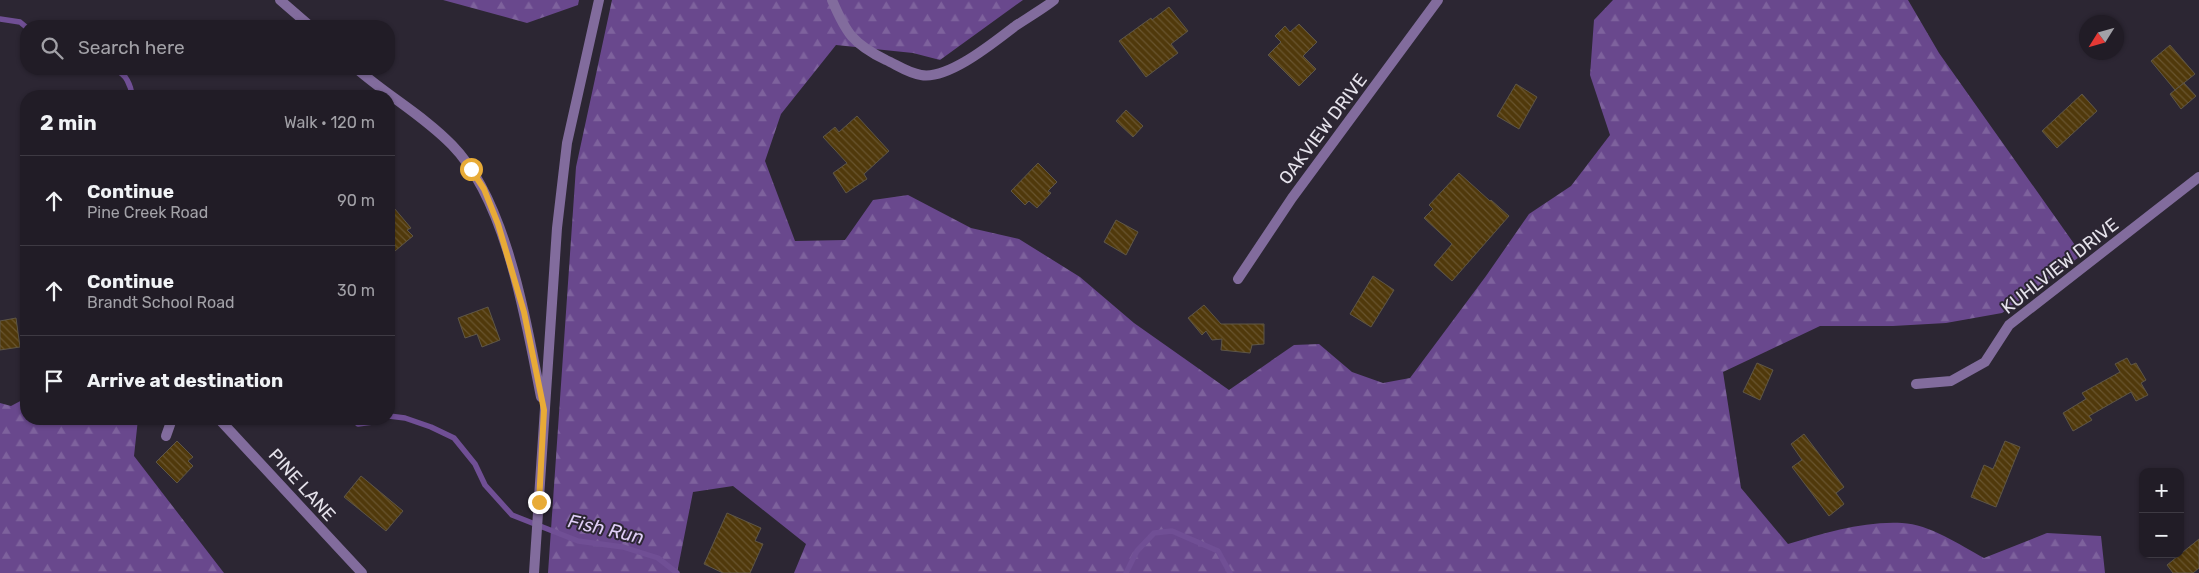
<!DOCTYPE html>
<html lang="en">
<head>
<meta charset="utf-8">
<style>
  :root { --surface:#211c26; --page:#2d2932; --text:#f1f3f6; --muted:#a2a1a7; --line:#3e3a43 }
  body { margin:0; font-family:Rubik,sans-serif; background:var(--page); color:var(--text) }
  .controls { position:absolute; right:15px; bottom:15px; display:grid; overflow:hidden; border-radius:10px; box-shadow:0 1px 4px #0004 }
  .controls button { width:45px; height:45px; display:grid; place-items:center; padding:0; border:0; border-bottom:1px solid var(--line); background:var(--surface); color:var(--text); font:25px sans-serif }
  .compass { position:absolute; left:2079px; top:15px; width:45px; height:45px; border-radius:50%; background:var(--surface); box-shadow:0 1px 4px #0004; rotate:233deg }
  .stop { position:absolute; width:15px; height:15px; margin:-11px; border:4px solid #e8ab37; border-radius:50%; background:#fff }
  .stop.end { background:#e8ab37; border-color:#fff; box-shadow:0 1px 5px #0008 }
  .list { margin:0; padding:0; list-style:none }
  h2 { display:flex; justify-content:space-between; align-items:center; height:65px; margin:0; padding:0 20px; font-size:21px }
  h2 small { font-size:16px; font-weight:400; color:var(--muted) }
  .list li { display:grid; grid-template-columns:32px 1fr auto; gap:15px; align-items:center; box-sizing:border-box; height:90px; padding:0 20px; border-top:1px solid var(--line) }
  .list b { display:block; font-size:19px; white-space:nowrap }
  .list p { margin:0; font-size:16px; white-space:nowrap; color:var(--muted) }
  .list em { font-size:16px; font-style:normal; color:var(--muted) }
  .icon { flex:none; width:28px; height:28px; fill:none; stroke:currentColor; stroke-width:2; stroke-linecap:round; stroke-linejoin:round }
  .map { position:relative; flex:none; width:2199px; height:573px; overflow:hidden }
  .search { position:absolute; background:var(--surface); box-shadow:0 1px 4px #0004; left:20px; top:20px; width:375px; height:55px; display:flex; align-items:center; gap:12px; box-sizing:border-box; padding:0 18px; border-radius:20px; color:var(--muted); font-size:19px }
  .panel { position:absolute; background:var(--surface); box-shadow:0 1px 4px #0004; left:20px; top:90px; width:375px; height:335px; border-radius:20px }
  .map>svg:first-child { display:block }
  .forest { fill:url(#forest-firs) }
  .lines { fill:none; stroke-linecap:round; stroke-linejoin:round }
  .stream { stroke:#704f95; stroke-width:5.5 }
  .building { fill:url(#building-back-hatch); stroke:#5e5647 }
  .minor { stroke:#826c9d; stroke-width:10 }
  .tertiary { stroke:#826c9d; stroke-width:10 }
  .route { stroke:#e8ab37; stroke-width:6 }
  .labels { text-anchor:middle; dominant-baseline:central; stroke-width:4; stroke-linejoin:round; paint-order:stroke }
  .street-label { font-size:18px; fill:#e5e2eb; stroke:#2c2633 }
  .water-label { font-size:19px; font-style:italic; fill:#dfcef6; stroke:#2c2633 }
</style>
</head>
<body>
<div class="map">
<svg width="2199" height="573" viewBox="0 0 2199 573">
  <defs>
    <pattern id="forest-firs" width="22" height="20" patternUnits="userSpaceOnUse" patternTransform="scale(1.25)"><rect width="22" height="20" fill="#69488d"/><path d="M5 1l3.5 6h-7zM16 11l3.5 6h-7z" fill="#7e629d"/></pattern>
    <pattern id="building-back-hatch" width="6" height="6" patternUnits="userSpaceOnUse" patternTransform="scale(1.25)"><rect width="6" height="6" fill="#50390b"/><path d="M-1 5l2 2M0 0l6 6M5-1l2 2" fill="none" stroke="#69552f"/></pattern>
  </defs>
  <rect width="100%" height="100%" fill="#2c2633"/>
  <g class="forest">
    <path d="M443 0H579L578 5 527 23Z"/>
    <path d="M612 0H1023L940 60 913 53 836 45 781 114 765 161 795 241 845 240 873 200 908 195 971 228 1019 239 1080 277 1134 323 1229 390 1294 345 1319 344 1352 372 1383 383 1410 378 1486 276 1529 214 1571 186 1610 135 1590 75 1594 20 1613 0H1908L1939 53 2082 255 2002 313 1946 323 1893 326H1820L1723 372 1741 488 1788 544C1825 533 1863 521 1902 523 1929 524 1960 545 1984 558L2047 533 2101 536 2105 573H794L806 544 733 486 693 492 677 573H548L576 167Z"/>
    <path d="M26 398V419H138L134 456 224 573H0V403L11 406Z"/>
  </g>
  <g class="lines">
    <g class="stream">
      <path d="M0 19 20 22 26 27"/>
      <path d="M90 69C98 73 106 68 115 70 126 73 131 86 132 96"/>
      <path d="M389 416 405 418 431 427 454 438 475 464 485 485 512 515 578 541 623 547 658 558 677 573"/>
      <path d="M353 419 358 424 373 422 377 419"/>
      <path d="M1126 573 1137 551 1154 533 1172 531 1218 551 1230 573"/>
    </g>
  </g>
  <g class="building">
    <path d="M1169 7 1188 31 1171 44 1178 53 1146 77 1119 41 1151 18 1152 20Z"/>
    <path d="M1299 24 1317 42 1303 56 1316 69 1299 86 1268 55 1281 42 1275 36 1285 26 1290 32Z"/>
    <path d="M2170 45 2195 74 2175 90 2151 61Z"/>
    <path d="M2184 83 2196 96 2181 109 2170 94Z"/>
    <path d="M1516 84 1537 97 1519 129 1497 116Z"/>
    <path d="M2082 94 2097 111 2057 148 2042 131Z"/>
    <path d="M1126 110 1143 126 1133 137 1116 121Z"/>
    <path d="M857 116 889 151 864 174 867 179 846 193 833 173 847 163 823 137 835 127 839 132Z"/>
    <path d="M1038 163 1057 182 1048 191 1051 193 1037 208 1029 201 1025 205 1011 191Z"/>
    <path d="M1459 173 1490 201 1491 200 1509 216 1452 281 1434 265 1452 244 1424 218 1433 209 1429 205Z"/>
    <path d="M389 202 411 228 407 230 413 236 389 256Z"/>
    <path d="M1116 220 1138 232 1126 255 1104 242Z"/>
    <path d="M1373 276 1394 290 1371 327 1350 314Z"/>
    <path d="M1204 305 1221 324H1264V344L1252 345 1250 353 1221 350 1222 339 1212 340 1206 331 1202 335 1188 318Z"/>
    <path d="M488 307 500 340 482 347 477 334 465 338 458 318Z"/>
    <path d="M16 318 20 347 0 350V321Z"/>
    <path d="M2127 358 2131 365 2136 363 2146 380 2141 383 2148 395 2136 401 2131 392 2089 416 2092 420 2073 431 2063 413 2086 399 2082 393 2120 372 2115 364Z"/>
    <path d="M1757 363 1773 370 1760 400 1743 392Z"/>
    <path d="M1804 434 1844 487 1836 493 1844 504 1829 516 1792 467 1802 460 1791 444Z"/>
    <path d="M177 441 193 457 188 461 193 466 177 483 156 462Z"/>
    <path d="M2005 441 2020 447 1996 507 1971 497 1984 465 1993 469Z"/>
    <path d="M361 476 403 511 386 531 344 497Z"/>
    <path d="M727 513 761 528 755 541 763 544 750 573H723L704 564Z"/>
    <path d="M2199 539V568L2193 573H2173L2167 565Z"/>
  </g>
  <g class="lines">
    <g class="minor">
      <path d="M832 0C846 33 853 44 886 60 897 65 908 73 921 75 948 80 993 43 1014 27 1021 22 1052 3 1054 0"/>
      <path d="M1238 279 1292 198 1438 0"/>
      <path d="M1916 384 1951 381 1985 362 2009 325 2199 177"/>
      <path d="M219 419 362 573"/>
      <path d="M166 436 172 419"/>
    </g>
    <g class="tertiary">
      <path d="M280 0 310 26"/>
      <path d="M357 69C388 96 424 116 452 145 507 201 526 322 541 397"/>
      <path d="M534 573 557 228 567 143 599 0"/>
    </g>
  </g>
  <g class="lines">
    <path class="route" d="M471 169 484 189 498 224 524 312 544 410 539 502"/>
  </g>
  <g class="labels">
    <g class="street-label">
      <text transform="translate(1323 129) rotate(-53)">OAKVIEW DRIVE</text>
      <text transform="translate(2060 266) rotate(-38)">KUHLVIEW DRIVE</text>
      <text transform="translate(302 485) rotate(48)">PINE LANE</text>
    </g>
    <g class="water-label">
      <text transform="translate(606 529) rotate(13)">Fish Run</text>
    </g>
  </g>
</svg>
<div class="controls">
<button>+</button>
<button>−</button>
</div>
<svg class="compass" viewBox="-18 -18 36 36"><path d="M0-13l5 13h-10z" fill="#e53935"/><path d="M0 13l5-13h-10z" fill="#a2a1a7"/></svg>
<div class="stop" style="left:471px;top:169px"></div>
<div class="stop end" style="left:539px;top:502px"></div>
<div class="search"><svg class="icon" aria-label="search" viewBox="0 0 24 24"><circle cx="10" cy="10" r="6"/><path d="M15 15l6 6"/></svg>Search here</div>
<section class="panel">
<h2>2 min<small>Walk · 120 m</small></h2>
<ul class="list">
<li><svg class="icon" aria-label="ahead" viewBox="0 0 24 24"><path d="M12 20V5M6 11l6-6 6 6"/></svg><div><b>Continue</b><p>Pine Creek Road</p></div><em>90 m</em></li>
<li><svg class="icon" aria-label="ahead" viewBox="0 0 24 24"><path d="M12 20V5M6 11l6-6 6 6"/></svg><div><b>Continue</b><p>Brandt School Road</p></div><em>30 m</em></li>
<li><svg class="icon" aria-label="arrive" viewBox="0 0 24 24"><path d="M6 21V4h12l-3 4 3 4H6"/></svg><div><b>Arrive at destination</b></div></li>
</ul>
</section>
</div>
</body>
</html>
